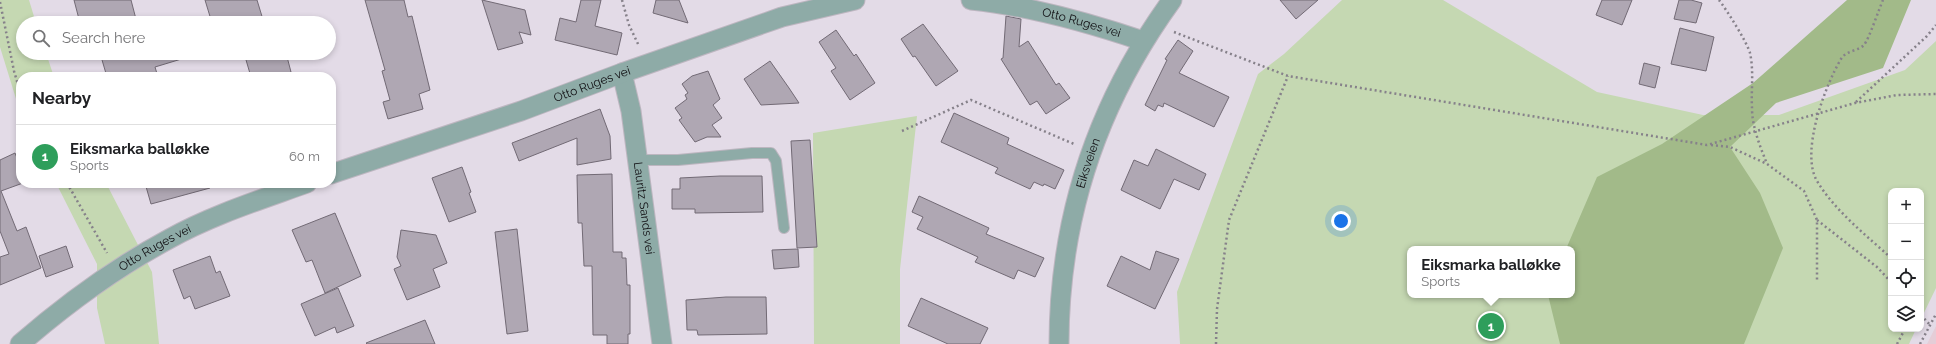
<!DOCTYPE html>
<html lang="en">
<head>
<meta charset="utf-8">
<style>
  :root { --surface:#fff; --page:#f6f6f6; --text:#202124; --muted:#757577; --line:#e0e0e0; --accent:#418593 }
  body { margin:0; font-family:Raleway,sans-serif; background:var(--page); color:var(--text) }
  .controls { position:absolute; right:12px; bottom:12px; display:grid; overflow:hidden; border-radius:8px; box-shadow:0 2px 6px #0003 }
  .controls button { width:36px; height:36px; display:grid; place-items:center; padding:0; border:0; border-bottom:1px solid var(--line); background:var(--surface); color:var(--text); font:20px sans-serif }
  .you { position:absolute; left:1341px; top:221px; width:14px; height:14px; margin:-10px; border:3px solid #fff; border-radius:50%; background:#1a73e8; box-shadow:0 0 0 6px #1a73e833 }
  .badge { display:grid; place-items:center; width:26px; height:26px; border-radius:50%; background:var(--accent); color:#fff; font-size:13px; font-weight:700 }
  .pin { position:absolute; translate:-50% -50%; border:2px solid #fff; box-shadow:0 1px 4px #0006 }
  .popup { position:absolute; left:1407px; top:246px; width:168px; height:52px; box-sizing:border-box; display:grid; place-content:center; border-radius:8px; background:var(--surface); filter:drop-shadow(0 1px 3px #0005); font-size:13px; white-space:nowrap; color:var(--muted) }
  .popup b { font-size:15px; color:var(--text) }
  .popup::after { content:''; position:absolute; left:50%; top:100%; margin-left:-8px; border:8px solid transparent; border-top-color:var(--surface) }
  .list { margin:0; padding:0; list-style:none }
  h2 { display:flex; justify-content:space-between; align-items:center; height:52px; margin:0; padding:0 16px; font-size:17px }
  h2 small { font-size:13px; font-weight:400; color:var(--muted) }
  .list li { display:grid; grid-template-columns:26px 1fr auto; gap:12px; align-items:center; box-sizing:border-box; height:64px; padding:0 16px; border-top:1px solid var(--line) }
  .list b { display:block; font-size:15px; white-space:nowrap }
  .list p { margin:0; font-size:13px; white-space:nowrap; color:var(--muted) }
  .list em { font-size:13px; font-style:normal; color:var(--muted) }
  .icon { flex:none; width:22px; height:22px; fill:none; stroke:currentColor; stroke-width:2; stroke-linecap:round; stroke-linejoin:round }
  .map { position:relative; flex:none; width:1936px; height:344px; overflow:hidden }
  .search { position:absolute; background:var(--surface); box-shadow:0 2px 6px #0003; left:16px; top:16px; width:320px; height:44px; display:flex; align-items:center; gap:10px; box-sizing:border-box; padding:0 14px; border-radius:22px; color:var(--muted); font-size:15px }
  .panel { position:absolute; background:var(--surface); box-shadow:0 2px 6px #0003; left:16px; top:72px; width:320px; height:116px; border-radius:16px }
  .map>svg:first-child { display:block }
  .education { fill:#e5cdd7 }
  .green { fill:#c5d8b2; fill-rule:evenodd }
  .forest { fill:#a2ba89 }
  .building { fill:#afa7b3; stroke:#726a75 }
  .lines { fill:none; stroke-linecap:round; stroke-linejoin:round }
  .service-casing { stroke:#bdb6c0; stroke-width:12 }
  .minor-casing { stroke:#bdb6c0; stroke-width:21 }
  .path { stroke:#86818a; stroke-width:2.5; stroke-dasharray:2 3; stroke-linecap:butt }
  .service { stroke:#8eaba7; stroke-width:10 }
  .minor { stroke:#8eaba7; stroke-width:19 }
  .labels { text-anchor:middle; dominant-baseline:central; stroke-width:4; stroke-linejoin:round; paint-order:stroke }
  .street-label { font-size:12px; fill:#0f0d11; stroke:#f0e8f4 }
</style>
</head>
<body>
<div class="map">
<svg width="1936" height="344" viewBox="0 0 1936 344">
  <rect width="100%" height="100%" fill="#e3dbe7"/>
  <path class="education" d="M1936 326V344H1927Z"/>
  <g class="green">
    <path d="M0 0H29L36 23H23V53H46L54 77H21V115L0 47Z"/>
    <path d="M1342 0H1443L1597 92 1703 115H1779L1905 70 1936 41V288L1921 319V191H1891V329H1916L1909 344H1180L1177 292 1258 74 1284 54ZM1410 249H1572V295H1410Z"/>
    <path d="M917 116 900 269V344H814L813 133Z"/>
    <path d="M56 183H106L152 272 159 344H105L97 308V264Z"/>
  </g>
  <path class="forest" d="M1847 0H1911L1883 68 1776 103 1730 147 1760 193 1783 248 1744 344H1560L1548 295H1572V249H1566L1597 177 1662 144 1753 83Z"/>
  <g class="building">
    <path d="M74 0H131L137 23H80Z"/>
    <path d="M205 0H257L264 23H212Z"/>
    <path d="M365 0H404L408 17 412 16 430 90 419 94 423 109 388 119 383 102 390 100 382 71 385 70Z"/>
    <path d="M482 0 525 10 531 35 519 32 523 43 498 50Z"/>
    <path d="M581 0H601L595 26 622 33 617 55 555 40 560 18 576 22Z"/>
    <path d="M656 0H679L688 23 653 13Z"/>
    <path d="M1280 0H1318L1296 19Z"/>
    <path d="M1602 0H1632L1622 25 1596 15Z"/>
    <path d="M1679 0H1691L1702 3 1696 23 1674 19Z"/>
    <path d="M1006 16 1021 19 1019 47 1028 41 1056 85 1059 83 1070 98 1046 114 1037 101 1030 105 1001 59 1003 58Z"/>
    <path d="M923 24 958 71 936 86 915 56 913 57 901 39Z"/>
    <path d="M1680 28 1714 37 1706 71 1671 64Z"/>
    <path d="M836 30 854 56 856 54 875 83 850 100 831 71 836 68 819 42Z"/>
    <path d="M1178 40 1193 51 1179 73 1229 97 1214 127 1164 103 1163 107 1158 105 1155 111 1145 105 1167 60 1165 59Z"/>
    <path d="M100 53H188V57L155 67 158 77H107Z"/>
    <path d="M239 53H286L291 72 279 77H251L244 53 240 54Z"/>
    <path d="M770 61 789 88 799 103 761 105 744 79Z"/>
    <path d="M1644 63 1660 67 1655 88 1639 84Z"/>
    <path d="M708 71 720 99 713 105 722 118 712 125 721 137H707L695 142 679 120 682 118 675 108 687 99 685 95 688 93 682 84 692 76Z"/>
    <path d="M600 109 610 136 611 159 577 165V138L519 161 512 143Z"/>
    <path d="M954 113 1009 138 1007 144 1064 170 1055 189 1044 184 1043 186 1034 182 1030 189 995 173 998 168 941 142Z"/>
    <path d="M810 140 817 247 797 248 791 141Z"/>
    <path d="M1156 149 1206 174 1199 190 1174 179 1160 209 1121 190 1134 160 1148 166Z"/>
    <path d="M15 153 21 168V183H23L1 191 17 231 26 227 41 268 0 285V257L9 254 0 231V160Z"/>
    <path d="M462 167 471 192 469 193 476 212 449 222 432 178Z"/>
    <path d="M612 174 613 252H622V258H626L627 285H630V334H628V344H607V335H593L592 266H584L582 223H578L577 175Z"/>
    <path d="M720 176H762L763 212 695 213V209H672V189H680V178Z"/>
    <path d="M145 183H209L210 188 151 204Z"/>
    <path d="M919 196 989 228 986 234 1044 258 1035 277 1018 270 1014 279 975 262 978 257 917 229 923 217 912 212Z"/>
    <path d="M335 213 361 276 325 293 312 260 306 262 292 230Z"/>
    <path d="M517 229 528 331 507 334 495 232Z"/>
    <path d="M401 230 436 235 447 263 433 269 440 287 407 300 394 269 401 266 397 257Z"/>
    <path d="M66 246 73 267 46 277 39 256Z"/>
    <path d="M798 249 799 267 774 269 772 250Z"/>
    <path d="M1156 251 1179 259 1155 309 1107 286 1121 256 1150 270Z"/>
    <path d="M210 256 216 273 220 271 230 296 195 309 190 296 184 299 173 270Z"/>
    <path d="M338 288 354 326 337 333 335 327 315 336 301 304Z"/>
    <path d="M726 297H766L767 334 698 335 697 330H687L686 300Z"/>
    <path d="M921 298 988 328 980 344H948L908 326Z"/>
    <path d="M425 320 435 344H367L366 343Z"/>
  </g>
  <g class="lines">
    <defs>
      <path id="service" d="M638 160H678L752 153H771L776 161 784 228"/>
      <g id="minor">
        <path id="s1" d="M971 0C1030 6 1087 22 1143 41"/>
        <path id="s2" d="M622 73 631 111 662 344"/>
        <path id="s3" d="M331 174 521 111 622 73 782 17 855 0"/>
        <path id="s4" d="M20 344C66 304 115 268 169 239 212 215 260 200 307 183"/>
        <path id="s5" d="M1059 344C1059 218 1098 102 1172 0"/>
      </g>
    </defs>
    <use href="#service" class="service-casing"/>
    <use href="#minor" class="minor-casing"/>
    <g class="path">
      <path d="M622 0 629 25 639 46"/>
      <path d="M1719 0C1726 9 1747 42 1750 53 1754 71 1751 90 1752 108 1752 127 1760 146 1767 164"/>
      <path d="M1883 0C1879 9 1869 39 1864 45 1858 51 1845 51 1841 59 1825 86 1800 152 1817 181 1835 211 1866 235 1891 258"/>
      <path d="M0 2 14 71 21 95"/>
      <path d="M1174 32 1288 76 1707 145 1855 103 1897 95 1936 94"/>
      <path d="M1856 102 1927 36 1936 25"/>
      <path d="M902 131 971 100 1074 144"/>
      <path d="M1711 145 1730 147 1767 164 1804 191 1817 220V282"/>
      <path d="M67 183 107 253"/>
      <path d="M1817 220 1877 267 1891 282"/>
      <path d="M1921 287 1923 288 1921 293"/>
      <path d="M1921 315 1930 325"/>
      <path d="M1216 344 1217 309 1229 220 1288 76"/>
      <path d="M1897 344 1905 329"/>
      <path d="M1920 344 1936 314"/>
    </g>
    <use href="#service" class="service"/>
    <use href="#minor" class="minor"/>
  </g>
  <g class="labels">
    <g class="street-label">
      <text stroke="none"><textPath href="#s1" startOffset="113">Otto Ruges vei</textPath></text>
      <text stroke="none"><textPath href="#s3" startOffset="276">Otto Ruges vei</textPath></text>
      <text stroke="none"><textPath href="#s5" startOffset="184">Eiksveien</textPath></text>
      <text stroke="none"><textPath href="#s2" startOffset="137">Lauritz Sands vei</textPath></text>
      <text stroke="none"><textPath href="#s4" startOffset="166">Otto Ruges vei</textPath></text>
    </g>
  </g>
</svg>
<div class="controls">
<button>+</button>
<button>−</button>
<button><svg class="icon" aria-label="locate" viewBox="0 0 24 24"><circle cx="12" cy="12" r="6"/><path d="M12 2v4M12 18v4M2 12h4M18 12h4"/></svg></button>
<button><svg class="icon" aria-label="layers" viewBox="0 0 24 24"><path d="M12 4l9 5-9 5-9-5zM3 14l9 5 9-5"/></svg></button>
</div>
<div class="you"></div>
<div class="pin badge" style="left:1491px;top:326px;background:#2e9e5b">1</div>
<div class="popup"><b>Eiksmarka balløkke</b>Sports</div>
<div class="search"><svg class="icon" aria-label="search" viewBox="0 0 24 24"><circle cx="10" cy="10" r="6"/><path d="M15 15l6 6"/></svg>Search here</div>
<section class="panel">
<h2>Nearby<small></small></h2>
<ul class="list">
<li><span class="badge" style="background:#2e9e5b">1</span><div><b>Eiksmarka balløkke</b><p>Sports</p></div><em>60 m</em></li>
</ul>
</section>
</div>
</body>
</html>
